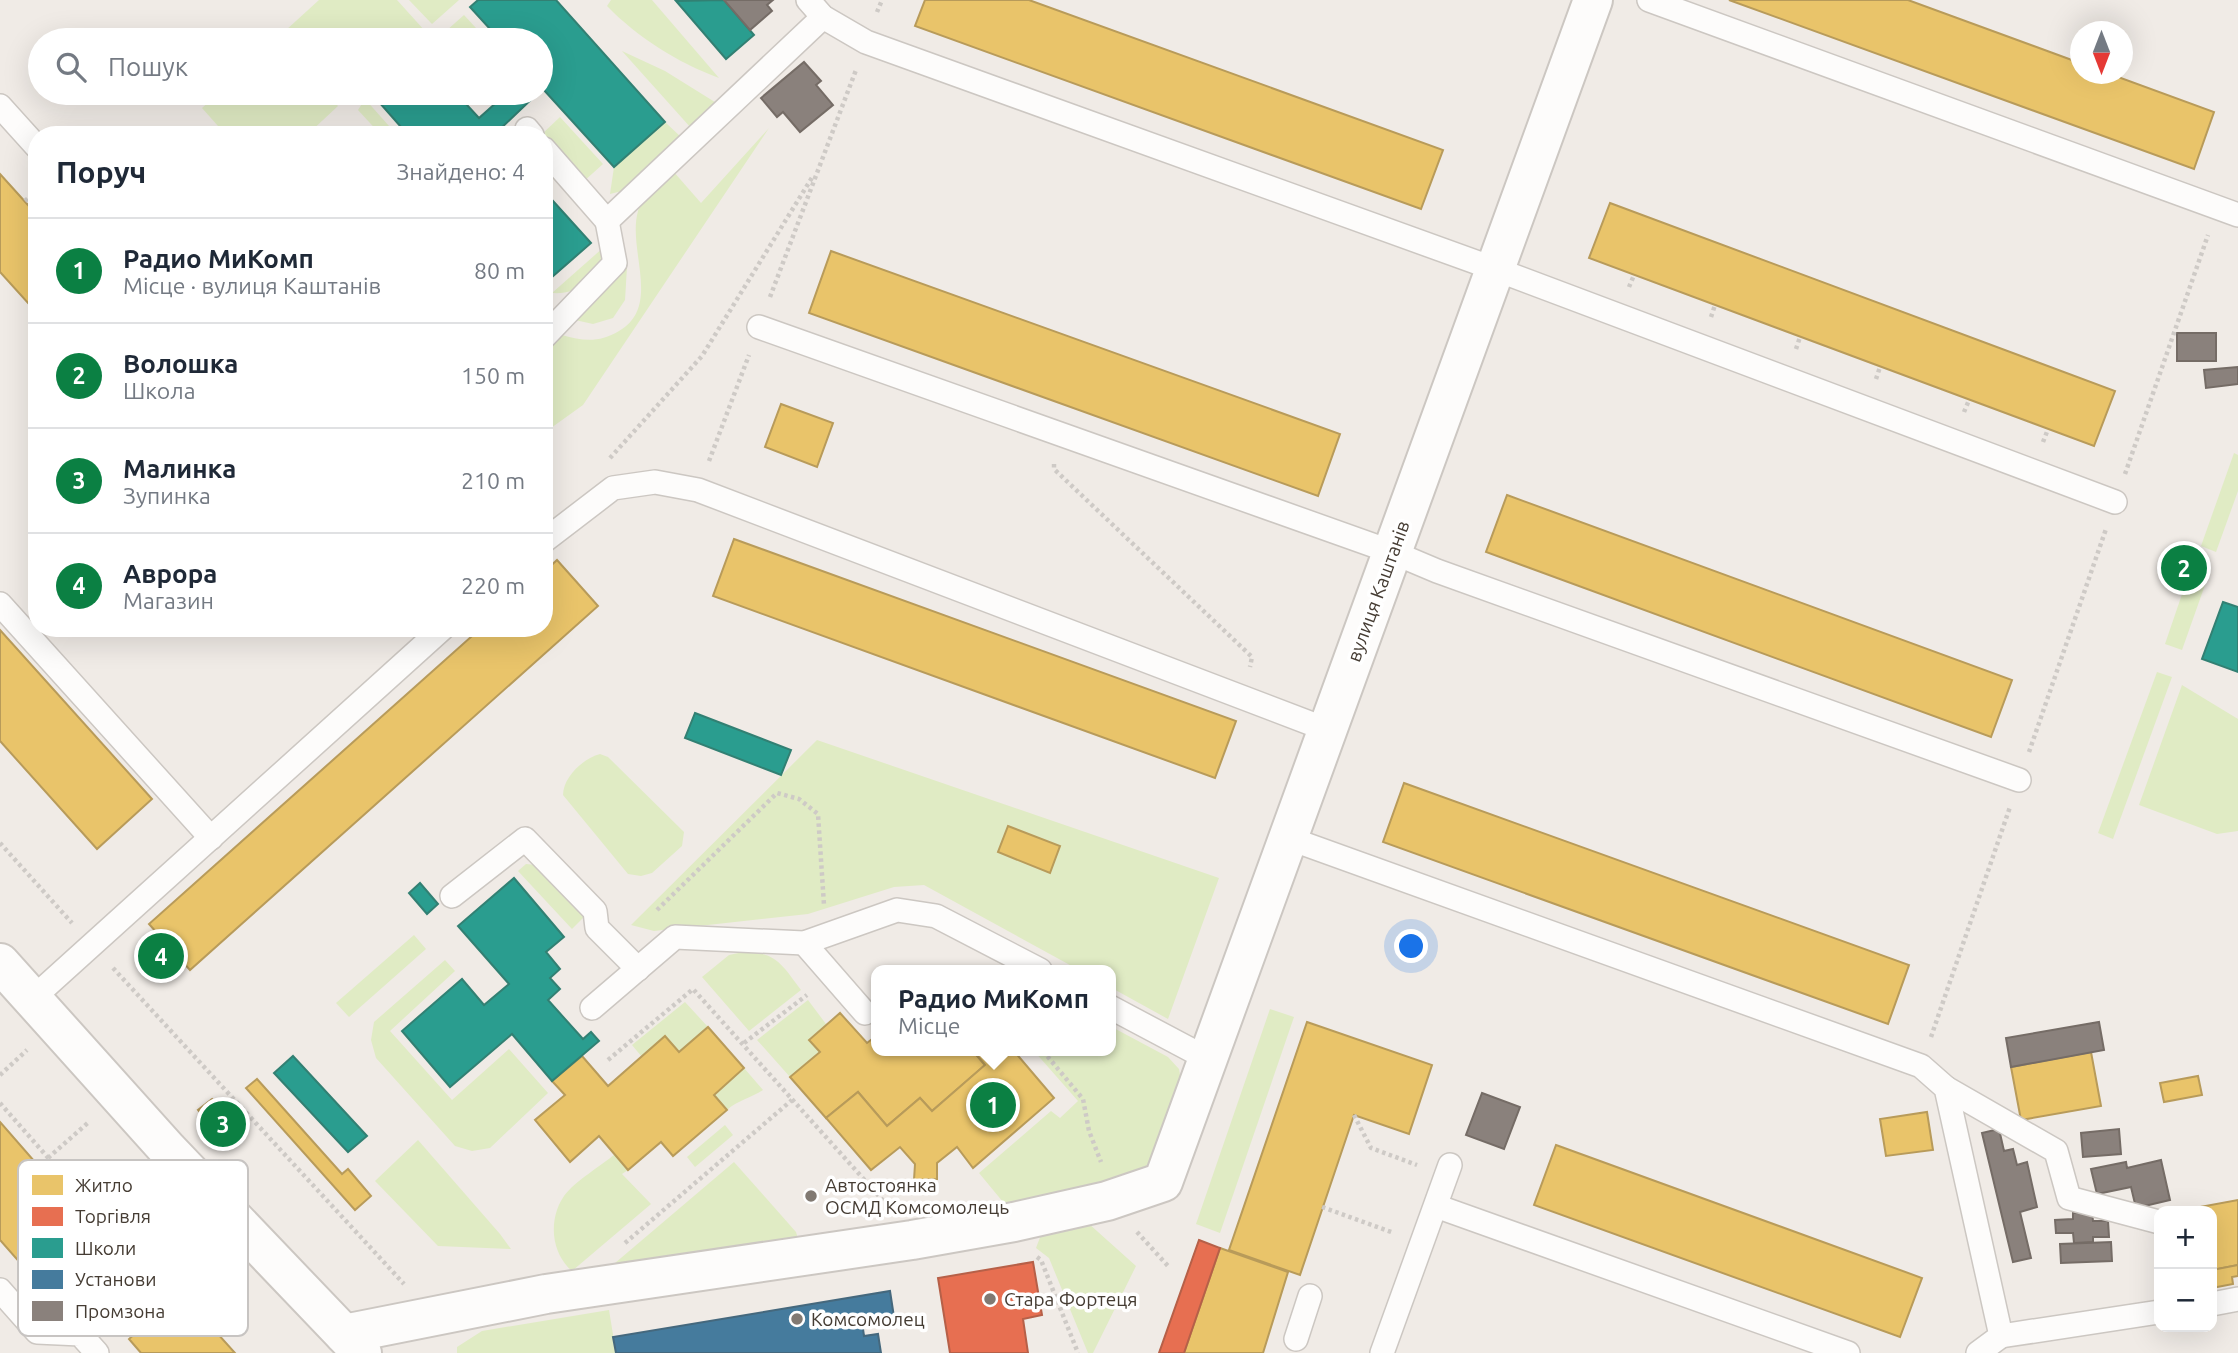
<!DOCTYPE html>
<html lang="uk">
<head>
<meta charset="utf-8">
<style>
  :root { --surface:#fff; --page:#f6f6f7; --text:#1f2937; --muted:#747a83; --line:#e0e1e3; --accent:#0b8043 }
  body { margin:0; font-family:Ubuntu,sans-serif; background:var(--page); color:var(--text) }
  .controls { position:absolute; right:21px; bottom:21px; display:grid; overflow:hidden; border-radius:14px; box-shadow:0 7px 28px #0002 }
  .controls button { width:63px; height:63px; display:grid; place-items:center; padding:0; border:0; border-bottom:2px solid var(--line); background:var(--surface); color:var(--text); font:35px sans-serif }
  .compass { position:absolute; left:2070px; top:21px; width:63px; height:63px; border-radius:50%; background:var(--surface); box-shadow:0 7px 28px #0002; rotate:180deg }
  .you { position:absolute; left:1412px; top:947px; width:24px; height:24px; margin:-18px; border:5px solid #fff; border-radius:50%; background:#1a73e8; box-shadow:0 0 0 10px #1a73e833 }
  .badge { display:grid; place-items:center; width:46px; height:46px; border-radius:50%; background:var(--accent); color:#fff; font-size:23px; font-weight:700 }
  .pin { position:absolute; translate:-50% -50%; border:4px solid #fff; box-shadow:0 2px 7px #0006 }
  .popup { position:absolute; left:871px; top:965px; width:245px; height:91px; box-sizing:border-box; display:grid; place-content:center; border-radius:14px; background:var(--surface); filter:drop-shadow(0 2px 5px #0005); font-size:23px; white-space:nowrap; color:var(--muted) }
  .popup b { font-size:26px; color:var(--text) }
  .popup::after { content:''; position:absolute; left:50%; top:100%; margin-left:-14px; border:14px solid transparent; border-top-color:var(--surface) }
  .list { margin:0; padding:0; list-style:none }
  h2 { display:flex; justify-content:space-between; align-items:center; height:91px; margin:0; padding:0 28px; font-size:30px }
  h2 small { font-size:23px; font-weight:400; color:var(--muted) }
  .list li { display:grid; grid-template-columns:46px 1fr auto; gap:21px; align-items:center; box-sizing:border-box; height:105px; padding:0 28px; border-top:2px solid var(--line) }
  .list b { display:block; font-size:26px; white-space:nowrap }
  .list p { margin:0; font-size:23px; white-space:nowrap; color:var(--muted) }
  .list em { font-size:23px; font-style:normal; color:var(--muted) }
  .icon { flex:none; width:38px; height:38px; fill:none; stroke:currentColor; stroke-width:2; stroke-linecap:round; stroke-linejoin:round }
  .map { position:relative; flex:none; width:2238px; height:1353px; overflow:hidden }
  .search { position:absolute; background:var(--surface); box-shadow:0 7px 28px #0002; left:28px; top:28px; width:525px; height:77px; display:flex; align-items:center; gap:18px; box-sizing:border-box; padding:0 24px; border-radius:38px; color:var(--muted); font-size:26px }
  .panel { position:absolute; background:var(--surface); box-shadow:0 7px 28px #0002; left:28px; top:126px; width:525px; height:511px; border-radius:28px }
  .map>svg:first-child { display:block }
  .green { fill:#e0ebc4 }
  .homes { fill:#e9c46a; stroke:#b89b5a; stroke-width:2 }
  .shops { fill:#e76f51; stroke:#b66048; stroke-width:2 }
  .schools { fill:#2a9d8f; stroke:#328073; stroke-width:2 }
  .public { fill:#457b9d; stroke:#45687d; stroke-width:2 }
  .industry { fill:#8a817c; stroke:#756c66; stroke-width:2 }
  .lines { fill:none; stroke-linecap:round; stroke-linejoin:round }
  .service-casing { stroke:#ccc7c2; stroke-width:26 }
  .minor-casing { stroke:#ccc7c2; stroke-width:42 }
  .tertiary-casing { stroke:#ccc7c2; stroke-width:42 }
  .path { stroke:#cecac6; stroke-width:4.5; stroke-dasharray:3.5 3.5; stroke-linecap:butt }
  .service { stroke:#fdfcfb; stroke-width:23 }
  .minor { stroke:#fdfcfb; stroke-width:38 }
  .tertiary { stroke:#fdfcfb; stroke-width:38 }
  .poi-dot { fill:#817972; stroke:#fff; stroke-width:2.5 }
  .labels { text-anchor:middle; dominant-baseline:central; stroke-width:7; stroke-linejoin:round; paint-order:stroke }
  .street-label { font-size:19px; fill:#453c33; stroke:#fff }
  .poi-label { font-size:19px; fill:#453c33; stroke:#fff; text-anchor:start }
  .key { fill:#fff; stroke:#c7c4c2; stroke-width:2 }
  .key-label { font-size:19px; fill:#453c33 }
</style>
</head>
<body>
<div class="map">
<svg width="2238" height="1353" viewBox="0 0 2238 1353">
  <rect width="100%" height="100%" fill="#f0ebe6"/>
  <g class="green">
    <path d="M319 0H397L425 31 414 40H293L285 31Z"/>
    <path d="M409 0H459L432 24Z"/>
    <path d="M611 0H652L719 78C678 63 637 37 607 6Z"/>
    <path d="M464 15 487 40H454L446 31Z"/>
    <path d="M622 51 665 71 718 104 691 128Z"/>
    <path d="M219 93H326L338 106 307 135H226L202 108Z"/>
    <path d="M365 99 397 135H381L358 110Z"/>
    <path d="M560 117 603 164 583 182 544 139V135H541Z"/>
    <path d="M665 122 682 138 630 185 622 191 610 194 614 167Z"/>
    <path d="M769 128 583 405 544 433V351L562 335C583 341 599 343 619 331 662 306 627 250 638 211 643 196 661 182 673 171L701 203Z"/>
    <path d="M604 247C600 275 581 295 552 293Z"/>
    <path d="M627 267 625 300 613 318 593 324 575 320Z"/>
    <path d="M2234 453 2238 455V491L2216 552 2201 546Z"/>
    <path d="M2193 562 2211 568 2182 650 2165 644Z"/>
    <path d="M2157 672 2172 677 2113 839 2098 833Z"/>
    <path d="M2182 685 2238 719V831L2217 834 2139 805Z"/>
    <path d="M817 740 1219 878 1168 1019 1110 987V970H1079L924 885 894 887 808 914 654 931 631 925Z"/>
    <path d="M600 754 608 757 684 832 682 846 652 873 641 876 628 874 563 795C563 777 584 758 600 754Z"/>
    <path d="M526 864 537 865 585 916 572 929 518 871Z"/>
    <path d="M414 935 426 949 349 1017 336 1003Z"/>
    <path d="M743 952C776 951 783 966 801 990L749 1031 702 977 729 955Z"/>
    <path d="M445 960 455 971 390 1031 452 1100 509 1049 548 1093 490 1148 472 1151 455 1146 376 1058 371 1040 374 1022Z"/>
    <path d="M808 1000 826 1024 809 1039 820 1052 790 1077 757 1040Z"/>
    <path d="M685 1002 708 1027 679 1052 665 1037 642 1057 632 1045Z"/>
    <path d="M1270 1009 1294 1017 1220 1233 1196 1224Z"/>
    <path d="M1110 1026 1168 1057 1179 1069 1182 1086 1158 1150 1145 1168 1129 1176 1008 1208 979 1173 1051 1111 1060 1118 1078 1101 1034 1051H1110Z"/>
    <path d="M744 1068 763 1090C751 1098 738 1100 727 1110L714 1095Z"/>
    <path d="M725 1125 733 1135 695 1167 687 1157Z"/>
    <path d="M418 1140 500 1234 511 1249 438 1246 375 1181Z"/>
    <path d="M615 1154 628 1170 622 1174 651 1204 572 1271C551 1253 548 1219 564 1196 575 1181 601 1166 615 1154Z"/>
    <path d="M734 1162 796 1232 798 1239 608 1269Z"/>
    <path d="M1088 1223 1136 1266 1093 1353H1088L1049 1258 1036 1248 1044 1227Z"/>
    <path d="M609 1310 616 1353H457V1347L482 1331Z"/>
  </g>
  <g class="homes">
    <path d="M925 0H1029L1443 150 1421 209 915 26Z"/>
    <path d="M1729 0H1908L2080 63V74H2110L2214 112 2194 169Z"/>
    <path d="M0 174 37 215V313L0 272Z"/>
    <path d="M1610 203 2115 391 2094 446 1589 258Z"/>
    <path d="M831 251 1340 434 1318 496 809 313Z"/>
    <path d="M781 404 833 423 817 467 765 447Z"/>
    <path d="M1507 495 2012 680 1991 737 1486 552Z"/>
    <path d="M734 539 1236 721 1215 778 713 596Z"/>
    <path d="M557 560 598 606 190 970 149 924 481 628H544V572Z"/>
    <path d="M0 630 152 799 97 849 0 741Z"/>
    <path d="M1404 783 1909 965 1888 1024 1383 842Z"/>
    <path d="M1008 826 1060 846 1050 873 998 852Z"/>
    <path d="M840 1013 867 1043 876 1036V1051H973L985 1065 932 1111 920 1098 887 1126 858 1092 826 1118 790 1077 820 1052 809 1040Z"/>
    <path d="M1307 1022 1432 1065 1409 1134 1354 1115 1300 1275 1229 1250Z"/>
    <path d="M708 1027 744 1068 714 1095 727 1110 673 1156 661 1142 628 1170 599 1136 570 1162 535 1120 565 1095 552 1081 582 1056 608 1086 665 1036 679 1052Z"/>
    <path d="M973 1051H1014L1054 1098 973 1168 957 1147 937 1163V1179L914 1180 915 1164 900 1147 871 1170 826 1118 858 1092 887 1126 920 1098 932 1111 985 1065Z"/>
    <path d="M2091 1052 2101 1106 2021 1120 2011 1067Z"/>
    <path d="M2198 1076 2202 1095 2164 1102 2160 1083Z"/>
    <path d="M257 1079 342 1174 348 1169 371 1196 355 1210 246 1088Z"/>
    <path d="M212 1099 245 1136 231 1148 198 1110Z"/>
    <path d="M1927 1112 1933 1150 1886 1156 1880 1119Z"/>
    <path d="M0 1122 110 1248 52 1299 0 1240Z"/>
    <path d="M1556 1145 1922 1278 1900 1337 1534 1205Z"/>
    <path d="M2238 1200V1265L2212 1270V1211L2184 1210Z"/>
    <path d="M1220 1248 1288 1272 1263 1353H1184Z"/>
    <path d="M2238 1265V1276L2232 1277 2233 1284 2212 1288V1270Z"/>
    <path d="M181 1293 235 1353H141L129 1339Z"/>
  </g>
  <g class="shops">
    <path d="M1199 1240 1220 1248 1184 1353H1159Z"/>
    <path d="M1033 1262 1042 1315 1023 1319 1028 1353H950L938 1278Z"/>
  </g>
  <g class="schools">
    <path d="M478 0H556L665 122 614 167 543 89 541 90V40H500L470 7Z"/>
    <path d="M724 0 754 35 726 59 676 1Z"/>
    <path d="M371 93H456L479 118 507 93H538L494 135H408Z"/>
    <path d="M544 191 591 243 544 284Z"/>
    <path d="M2223 602 2238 607V672L2202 659Z"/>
    <path d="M695 713 791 750 781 775 685 738Z"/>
    <path d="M514 878 564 937 546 952 560 969 550 978 560 989 548 1000 583 1039 591 1032 599 1041 552 1081 512 1034 450 1087 402 1031 462 979 484 1005 509 984 458 926Z"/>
    <path d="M420 883 438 904 427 914 409 893Z"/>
    <path d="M293 1056 367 1136 348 1152 274 1073Z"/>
  </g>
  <path class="public" d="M890 1291 894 1317 862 1322 864 1336 878 1334 881 1353H616L613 1337Z"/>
  <g class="industry">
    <path d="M724 0H773L767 5 772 11 750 30Z"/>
    <path d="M804 62 821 81 816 85 833 105 800 132 783 112 777 117 761 98Z"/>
    <rect x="2177" y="333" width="39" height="28"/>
    <path d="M2238 367V384L2206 388 2204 370Z"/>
    <path d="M2099 1022 2104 1050 2011 1067 2006 1038Z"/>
    <path d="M1482 1093 1520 1107 1504 1149 1466 1135Z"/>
    <path d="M1999 1129 2004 1151 2013 1149 2017 1165 2027 1162 2037 1207 2020 1212 2031 1258 2013 1262 1982 1133Z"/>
    <path d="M2119 1129 2121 1154 2083 1157 2081 1133Z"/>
    <path d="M2161 1160 2170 1200 2136 1208 2131 1187 2097 1194 2091 1169 2126 1162 2127 1168Z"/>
    <path d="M2092 1212 2093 1221H2108L2109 1237H2093V1242L2074 1243 2073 1233H2056L2055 1220 2073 1219V1213Z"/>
    <path d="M2111 1242 2112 1261 2061 1263 2060 1244Z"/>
  </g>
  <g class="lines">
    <defs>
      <g id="service">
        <path d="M808 0 823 17 866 42 1495 269 2115 502"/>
        <path d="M1649 0 2238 215"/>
        <path d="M0 106 37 147"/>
        <path d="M527 129 532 135"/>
        <path d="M544 149 607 221 823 17"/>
        <path d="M759 327 1392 552 1437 571 2019 780"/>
        <path d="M544 337 615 263 607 221"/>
        <path d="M544 541 613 488 655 482 698 490 1328 730"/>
        <path d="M0 604 211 838"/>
        <path d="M1288 838 1921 1066 1946 1088 2001 1336 1978 1353"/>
        <path d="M452 896 525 839 595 911 597 928 638 969"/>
        <path d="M804 943 865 1013"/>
        <path d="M32 999 443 628"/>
        <path d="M1110 1007 1208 1059"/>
        <path d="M592 1008 675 937 804 943 897 910 936 916 1040 970"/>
        <path d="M1946 1088 2056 1151 2069 1198 2159 1222"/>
        <path d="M1436 1206 1848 1353"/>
        <path d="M0 1290 37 1332 80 1334 97 1353"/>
        <path d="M2212 1304 2238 1299"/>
        <path d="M80 1334 220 1204"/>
        <path d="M2001 1336 2159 1312"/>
        <path d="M1296 1339 1310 1296"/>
        <path d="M1382 1353 1450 1165"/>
      </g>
      <path id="minor" d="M344 1334 546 1294 912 1240 1014 1222 1107 1201 1163 1182 1593 0"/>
      <path id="tertiary" d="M0 963 168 1150 362 1353"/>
    </defs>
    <use href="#service" class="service-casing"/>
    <use href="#minor" class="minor-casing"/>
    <use href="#tertiary" class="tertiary-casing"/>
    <g class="path">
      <path d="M877 12 882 0"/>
      <path d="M25 201 37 190"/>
      <path d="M1629 287 1634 275"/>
      <path d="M770 297 856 70"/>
      <path d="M1711 317 1715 305"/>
      <path d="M1796 349 1800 337"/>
      <path d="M1876 379 1880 367"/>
      <path d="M1964 412 1969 400"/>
      <path d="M2043 442 2048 429"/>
      <path d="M610 458 702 356 813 176"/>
      <path d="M709 461 749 355"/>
      <path d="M1054 464V469L1252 657 1250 667"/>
      <path d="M2125 474 2208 235"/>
      <path d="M2029 752 2106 529"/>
      <path d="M0 843 72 923"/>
      <path d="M657 910 777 793 799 799 818 814 824 905"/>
      <path d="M113 968 404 1284"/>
      <path d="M1931 1037 2010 807"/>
      <path d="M744 1043 807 995"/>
      <path d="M1043 1051 1083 1099 1089 1131 1101 1162"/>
      <path d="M608 1060 693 989 887 1205"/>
      <path d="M0 1075 27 1050"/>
      <path d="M0 1103 129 1250"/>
      <path d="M1354 1115 1371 1148 1417 1165"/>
      <path d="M48 1158 90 1121"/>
      <path d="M1322 1207 1394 1233"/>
      <path d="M1137 1232 1168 1266"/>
      <path d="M625 1243 792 1100"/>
      <path d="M1037 1257 1041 1260 1078 1353"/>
    </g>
    <use href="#service" class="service"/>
    <use href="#minor" class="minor"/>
    <use href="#tertiary" class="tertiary"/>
  </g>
  <g class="poi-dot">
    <circle cx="811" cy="1196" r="7"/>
    <circle cx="990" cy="1299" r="7"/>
    <circle cx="797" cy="1319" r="7"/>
  </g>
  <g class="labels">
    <g class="street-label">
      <text transform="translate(1378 591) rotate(-70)">вулиця Каштанів</text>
    </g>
    <g class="poi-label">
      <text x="825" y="1185">Автостоянка<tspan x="825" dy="22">ОСМД Комсомолець</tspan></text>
      <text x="1004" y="1299">Стара Фортеця</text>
      <text x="811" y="1319">Комсомолец</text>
    </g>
  </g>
  <rect x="18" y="1160" width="230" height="176" rx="10" class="key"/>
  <rect x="32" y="1175" width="31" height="20" fill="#e9c46a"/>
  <rect x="32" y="1207" width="31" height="19" fill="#e76f51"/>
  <rect x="32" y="1238" width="31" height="20" fill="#2a9d8f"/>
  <rect x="32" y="1270" width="31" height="19" fill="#457b9d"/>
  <rect x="32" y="1301" width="31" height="20" fill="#8a817c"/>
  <g class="key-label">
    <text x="75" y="1192">Житло</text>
    <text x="75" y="1223">Торгівля</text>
    <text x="75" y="1255">Школи</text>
    <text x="75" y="1286">Установи</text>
    <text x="75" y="1318">Промзона</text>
  </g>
</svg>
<div class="controls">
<button>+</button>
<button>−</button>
</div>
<svg class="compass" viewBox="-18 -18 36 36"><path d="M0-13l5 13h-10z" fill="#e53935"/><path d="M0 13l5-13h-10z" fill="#747a83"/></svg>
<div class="you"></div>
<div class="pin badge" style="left:993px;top:1105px">1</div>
<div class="popup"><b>Радио МиКомп</b>Місце</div>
<div class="pin badge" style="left:2184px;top:568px">2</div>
<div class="pin badge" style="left:223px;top:1124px">3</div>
<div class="pin badge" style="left:161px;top:956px">4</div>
<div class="search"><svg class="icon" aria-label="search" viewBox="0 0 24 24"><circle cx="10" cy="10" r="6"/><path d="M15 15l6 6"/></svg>Пошук</div>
<section class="panel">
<h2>Поруч<small>Знайдено: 4</small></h2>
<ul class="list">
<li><span class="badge">1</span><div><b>Радио МиКомп</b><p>Місце · вулиця Каштанів</p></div><em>80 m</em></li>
<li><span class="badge">2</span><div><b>Волошка</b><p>Школа</p></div><em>150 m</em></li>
<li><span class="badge">3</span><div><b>Малинка</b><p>Зупинка</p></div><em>210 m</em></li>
<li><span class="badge">4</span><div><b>Аврора</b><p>Магазин</p></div><em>220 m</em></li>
</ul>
</section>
</div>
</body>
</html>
